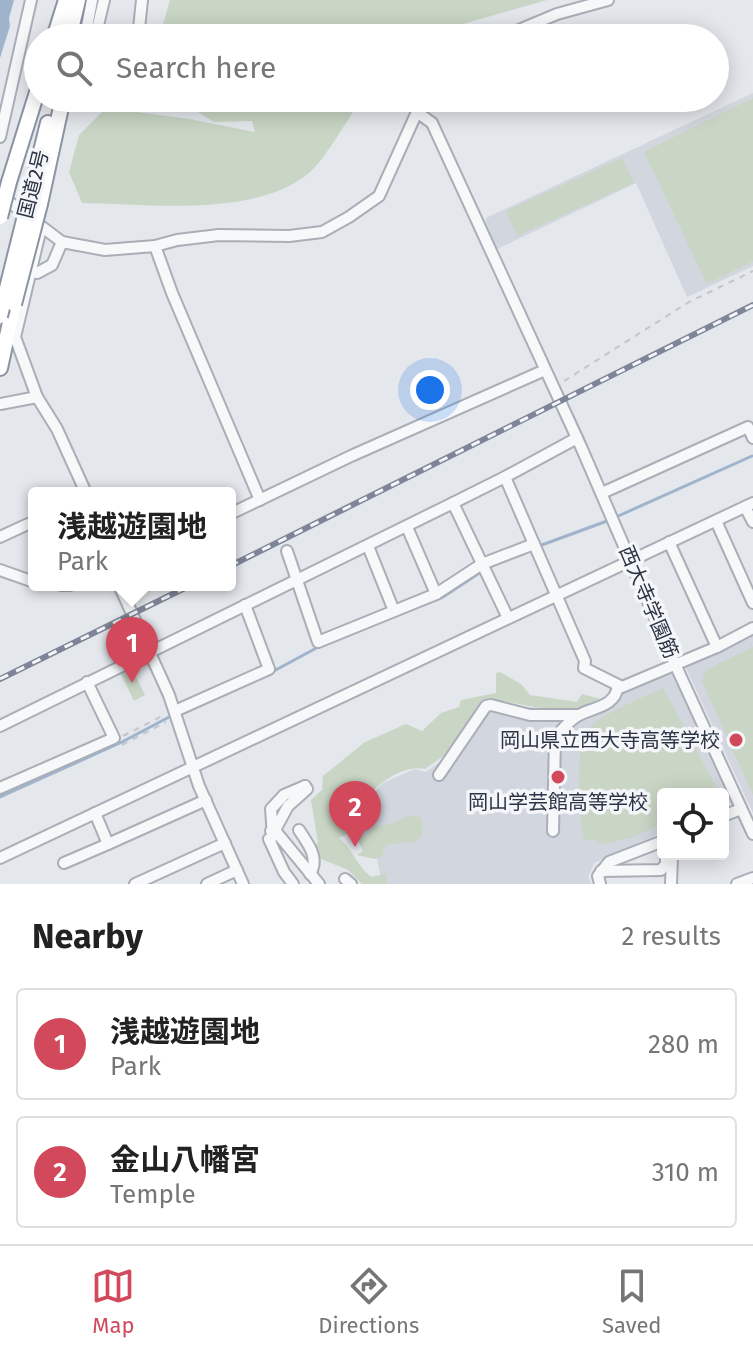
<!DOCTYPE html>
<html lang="en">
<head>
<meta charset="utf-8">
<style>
  :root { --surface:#fff; --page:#f6f6f6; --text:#222; --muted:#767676; --line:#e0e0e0; --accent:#d1495b }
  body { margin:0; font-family:"Fira Sans","Noto Sans JP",sans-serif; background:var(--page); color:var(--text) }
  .controls { position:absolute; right:24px; bottom:24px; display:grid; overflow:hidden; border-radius:8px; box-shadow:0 4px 20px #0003 }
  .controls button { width:72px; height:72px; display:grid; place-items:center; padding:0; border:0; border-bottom:2px solid var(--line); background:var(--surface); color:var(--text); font:40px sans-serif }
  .you { position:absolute; left:430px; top:390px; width:28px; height:28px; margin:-20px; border:6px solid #fff; border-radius:50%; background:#1a73e8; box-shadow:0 0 0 12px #1a73e833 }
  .badge { display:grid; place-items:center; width:52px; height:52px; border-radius:50%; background:var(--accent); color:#fff; font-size:26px; font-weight:700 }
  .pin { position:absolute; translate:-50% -66px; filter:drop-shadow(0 2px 4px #0008) }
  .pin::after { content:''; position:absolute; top:42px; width:28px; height:24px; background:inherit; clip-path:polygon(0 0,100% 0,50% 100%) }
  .popup { position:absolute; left:28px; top:487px; width:208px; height:104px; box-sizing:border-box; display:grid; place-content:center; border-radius:8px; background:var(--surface); filter:drop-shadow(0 2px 6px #0005); font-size:26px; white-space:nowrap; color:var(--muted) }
  .popup b { font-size:30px; color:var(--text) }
  .popup::after { content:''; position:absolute; left:50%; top:100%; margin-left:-16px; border:16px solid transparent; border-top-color:var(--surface) }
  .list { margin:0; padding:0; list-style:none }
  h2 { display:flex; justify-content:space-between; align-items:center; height:104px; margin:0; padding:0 32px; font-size:34px }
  h2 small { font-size:26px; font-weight:400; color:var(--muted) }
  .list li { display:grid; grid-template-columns:52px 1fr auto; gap:24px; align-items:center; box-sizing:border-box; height:112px; margin:0 16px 16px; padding:0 16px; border:2px solid var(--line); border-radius:8px }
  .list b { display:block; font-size:30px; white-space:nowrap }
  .list p { margin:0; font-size:26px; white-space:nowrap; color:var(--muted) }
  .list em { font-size:26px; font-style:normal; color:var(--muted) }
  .icon { flex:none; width:44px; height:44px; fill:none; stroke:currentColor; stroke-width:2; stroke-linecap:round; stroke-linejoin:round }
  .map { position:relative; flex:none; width:753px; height:884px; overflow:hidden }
  .search { position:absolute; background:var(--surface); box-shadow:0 4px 20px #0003; left:24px; right:24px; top:24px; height:88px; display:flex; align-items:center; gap:20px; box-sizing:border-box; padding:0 28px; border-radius:44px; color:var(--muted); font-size:30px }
  .sheet { height:360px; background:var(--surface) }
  nav { display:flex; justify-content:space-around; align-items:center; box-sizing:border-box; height:112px; border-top:2px solid var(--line); background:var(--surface); font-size:22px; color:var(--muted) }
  nav a { display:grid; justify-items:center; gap:4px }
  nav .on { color:var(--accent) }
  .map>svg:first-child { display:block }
  .built { fill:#d2d6de }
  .green { fill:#c9d6c5 }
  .water { fill:#9fb4cc }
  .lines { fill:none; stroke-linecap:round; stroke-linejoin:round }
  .stream { stroke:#9fb4cc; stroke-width:3 }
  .minor-casing { stroke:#a9aeb7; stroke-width:14 }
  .highway-casing { stroke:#8b94a3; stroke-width:18 }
  .path { stroke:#c2c5cb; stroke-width:2; stroke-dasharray:6 6; stroke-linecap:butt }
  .minor { stroke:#f7f8fa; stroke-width:10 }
  .highway { stroke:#fff; stroke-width:14 }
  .rail-casing { stroke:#7d8696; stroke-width:6 }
  .rail { stroke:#f4f6f9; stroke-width:3; stroke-dasharray:9; stroke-linecap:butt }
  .highway-bridge-casing { stroke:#8b94a3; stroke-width:18; stroke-linecap:butt }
  .highway-bridge { stroke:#fff; stroke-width:14 }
  .poi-dot { fill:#d1495b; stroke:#f4f6f9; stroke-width:3 }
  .labels { text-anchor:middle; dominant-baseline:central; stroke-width:7; stroke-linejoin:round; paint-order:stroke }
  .street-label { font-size:20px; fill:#2b3445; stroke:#f4f6f9 }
  .poi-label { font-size:20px; fill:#2b3445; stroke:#f4f6f9; text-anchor:end }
</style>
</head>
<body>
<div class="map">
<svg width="753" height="884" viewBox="0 0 753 884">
  <rect width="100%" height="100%" fill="#e4e7ec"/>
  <g class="built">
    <path d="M753 93V266L687 297 636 183 497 249 486 223V218Z"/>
    <path d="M753 633V813L685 666Z"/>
    <path d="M667 670 672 673 731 801 728 806 723 808V794H663V832L594 863 588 877 591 884H382L377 858 345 822 383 783 415 769 426 772 447 756 494 701 523 707 577 709 603 698 609 694V685L622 690Z"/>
  </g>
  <g class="green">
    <path d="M170 0H547L414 38H159Z"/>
    <path d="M153 98H362C350 116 323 162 309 173 254 218 150 204 82 203L69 172 79 135 106 108 189 119 255 132 252 121 214 122 185 104 183 107Z"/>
    <path d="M753 98V261L707 284 644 152Z"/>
    <path d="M622 158 634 183 517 236 506 211Z"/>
    <path d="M753 647V795L702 681 706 670Z"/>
    <path d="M130 665 145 695 134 701 119 670Z"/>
    <path d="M500 672 521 684 530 695 577 702 582 694 600 699C592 702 584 706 576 708 549 714 513 700 486 700L476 709 445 755 425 769C393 763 363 800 344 821L363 837H367L369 831 376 825C397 829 402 811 420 817L423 822 421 837 414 842 389 844 383 849 384 855 375 859 357 855 363 851 356 836 349 833 339 838C352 848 358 868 372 877L387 873V884H362L348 870 314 856 313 845 318 843 311 800 322 790 323 776 365 742 406 724 422 731 441 713 459 707 461 700 496 693V673Z"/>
    <path d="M663 688 720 794H663V824L630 838 601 844 595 839 584 840C579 818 574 748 588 730 599 714 645 697 663 688Z"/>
  </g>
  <path class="water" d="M0 0H14L9 18 10 26 0 58Z"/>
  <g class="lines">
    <g class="stream">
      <path d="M573 416 586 445"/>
      <path d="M615 514 616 517 752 456"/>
      <path d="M539 546 607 521"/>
      <path d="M488 568 502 561"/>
      <path d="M407 611 443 597 481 572"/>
      <path d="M272 672 322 645"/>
      <path d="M0 797 122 742 171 716"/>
    </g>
    <defs>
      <g id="minor">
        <path d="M85 38 92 0"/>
        <path d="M95 38 104 0"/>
        <path d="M138 38 142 0"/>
        <path d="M500 38 557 14 608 0"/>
        <path d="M139 98V100"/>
        <path d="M417 112 432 123 582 449 675 664 753 834"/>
        <path d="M0 137 31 0"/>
        <path d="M0 195 62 242 105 250 155 246 177 240 219 235 289 236 322 232 349 217 379 196 417 112 428 98"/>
        <path d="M155 246 172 293 260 500"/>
        <path d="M32 272 37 273 52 265 62 242"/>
        <path d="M37 397 15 337 41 228"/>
        <path d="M0 404 37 397 57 429 86 493"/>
        <path d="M505 477 577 438"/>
        <path d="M602 493 748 427 753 438"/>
        <path d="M453 503 505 477 534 544"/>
        <path d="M745 507 753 522"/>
        <path d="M230 514 351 456 545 370"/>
        <path d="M716 521 753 603"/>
        <path d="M407 527 436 594 482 564 534 544 585 661 584 668 622 687 717 647 753 628"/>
        <path d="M0 537 28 524"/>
        <path d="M669 542 717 647"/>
        <path d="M368 546 394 611"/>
        <path d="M287 551 318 642 436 594"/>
        <path d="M0 570 34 582"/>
        <path d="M61 585H70"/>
        <path d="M119 585 169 695 199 786 243 884"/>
        <path d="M175 711 269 669 245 605"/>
        <path d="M0 726 453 503 508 618"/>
        <path d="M439 775 486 706 491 705 530 715H578"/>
        <path d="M0 788 114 738 87 682"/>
        <path d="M95 813 108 844 206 800"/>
        <path d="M723 816 741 809"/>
        <path d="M299 830C308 844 320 858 310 874"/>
        <path d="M271 831 276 828 288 806 307 789 305 786"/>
        <path d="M553 831 555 738C562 730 569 720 579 715 594 707 615 707 618 686"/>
        <path d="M273 836 271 809 284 795 305 786"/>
        <path d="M0 858 753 503"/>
        <path d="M64 863 108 844"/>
        <path d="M601 871 661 870 666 864V854"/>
        <path d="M345 879 351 884"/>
        <path d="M135 884 225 843"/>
        <path d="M207 884 237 870"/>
        <path d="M293 884 284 872 269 839 277 833 319 884"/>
        <path d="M600 884 598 876 609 862 663 841"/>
        <path d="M671 884 672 858"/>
        <path d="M737 884 753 878"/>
      </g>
      <g id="highway">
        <path d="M54 38 66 0"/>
        <path d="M69 38 78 0"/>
        <path d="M9 182 38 89"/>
        <path d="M29 200 48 123"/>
        <path d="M40 204 63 98"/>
        <path d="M0 368 14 304"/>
      </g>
    </defs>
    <use href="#minor" class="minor-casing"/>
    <use href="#highway" class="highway-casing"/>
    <g class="path">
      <path d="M564 381 689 302 753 271"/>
      <path d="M123 736 164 715"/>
      <path d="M122 745 166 722"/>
    </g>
    <use href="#minor" class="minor"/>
    <use href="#highway" class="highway"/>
    <defs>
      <g id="rail">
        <path d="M230 566 753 305"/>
        <path d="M0 679 191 585"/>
      </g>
    </defs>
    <use href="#rail" class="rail-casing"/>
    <use href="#rail" class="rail"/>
    <defs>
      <g id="highway-bridge">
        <path d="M0 217 9 182"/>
        <path d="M14 304 40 204"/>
        <path d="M0 316 29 200"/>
      </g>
    </defs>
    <use href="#highway-bridge" class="highway-bridge-casing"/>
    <use href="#highway-bridge" class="highway-bridge"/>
  </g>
  <g class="poi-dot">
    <circle cx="736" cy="740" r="8"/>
    <circle cx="558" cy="777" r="8"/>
  </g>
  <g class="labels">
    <g class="street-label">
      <text transform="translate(33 184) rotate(-76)">国道2号</text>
      <text transform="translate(649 602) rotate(67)">西大寺学園筋</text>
    </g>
    <g class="poi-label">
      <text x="720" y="740">岡山県立西大寺高等学校</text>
      <text x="558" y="802" text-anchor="middle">岡山学芸館高等学校</text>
    </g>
  </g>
</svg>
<div class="controls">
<button><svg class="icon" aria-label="locate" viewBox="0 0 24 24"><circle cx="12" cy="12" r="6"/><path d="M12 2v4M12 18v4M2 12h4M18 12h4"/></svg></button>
</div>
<div class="you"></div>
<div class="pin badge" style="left:132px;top:683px">1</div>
<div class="popup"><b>浅越遊園地</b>Park</div>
<div class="pin badge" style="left:355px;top:847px">2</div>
<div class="search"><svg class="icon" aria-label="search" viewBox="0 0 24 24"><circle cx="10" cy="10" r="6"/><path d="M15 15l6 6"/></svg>Search here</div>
</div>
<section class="sheet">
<h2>Nearby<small>2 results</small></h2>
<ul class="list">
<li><span class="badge">1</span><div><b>浅越遊園地</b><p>Park</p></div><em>280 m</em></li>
<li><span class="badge">2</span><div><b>金山八幡宮</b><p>Temple</p></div><em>310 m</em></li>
</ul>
</section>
<nav>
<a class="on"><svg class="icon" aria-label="map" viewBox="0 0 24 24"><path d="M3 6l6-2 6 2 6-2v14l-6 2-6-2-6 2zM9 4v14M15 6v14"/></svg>Map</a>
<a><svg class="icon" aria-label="directions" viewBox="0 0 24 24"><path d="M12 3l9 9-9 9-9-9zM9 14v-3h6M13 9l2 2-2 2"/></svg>Directions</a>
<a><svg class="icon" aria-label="saved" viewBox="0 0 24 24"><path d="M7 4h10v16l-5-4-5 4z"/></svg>Saved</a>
</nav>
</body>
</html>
